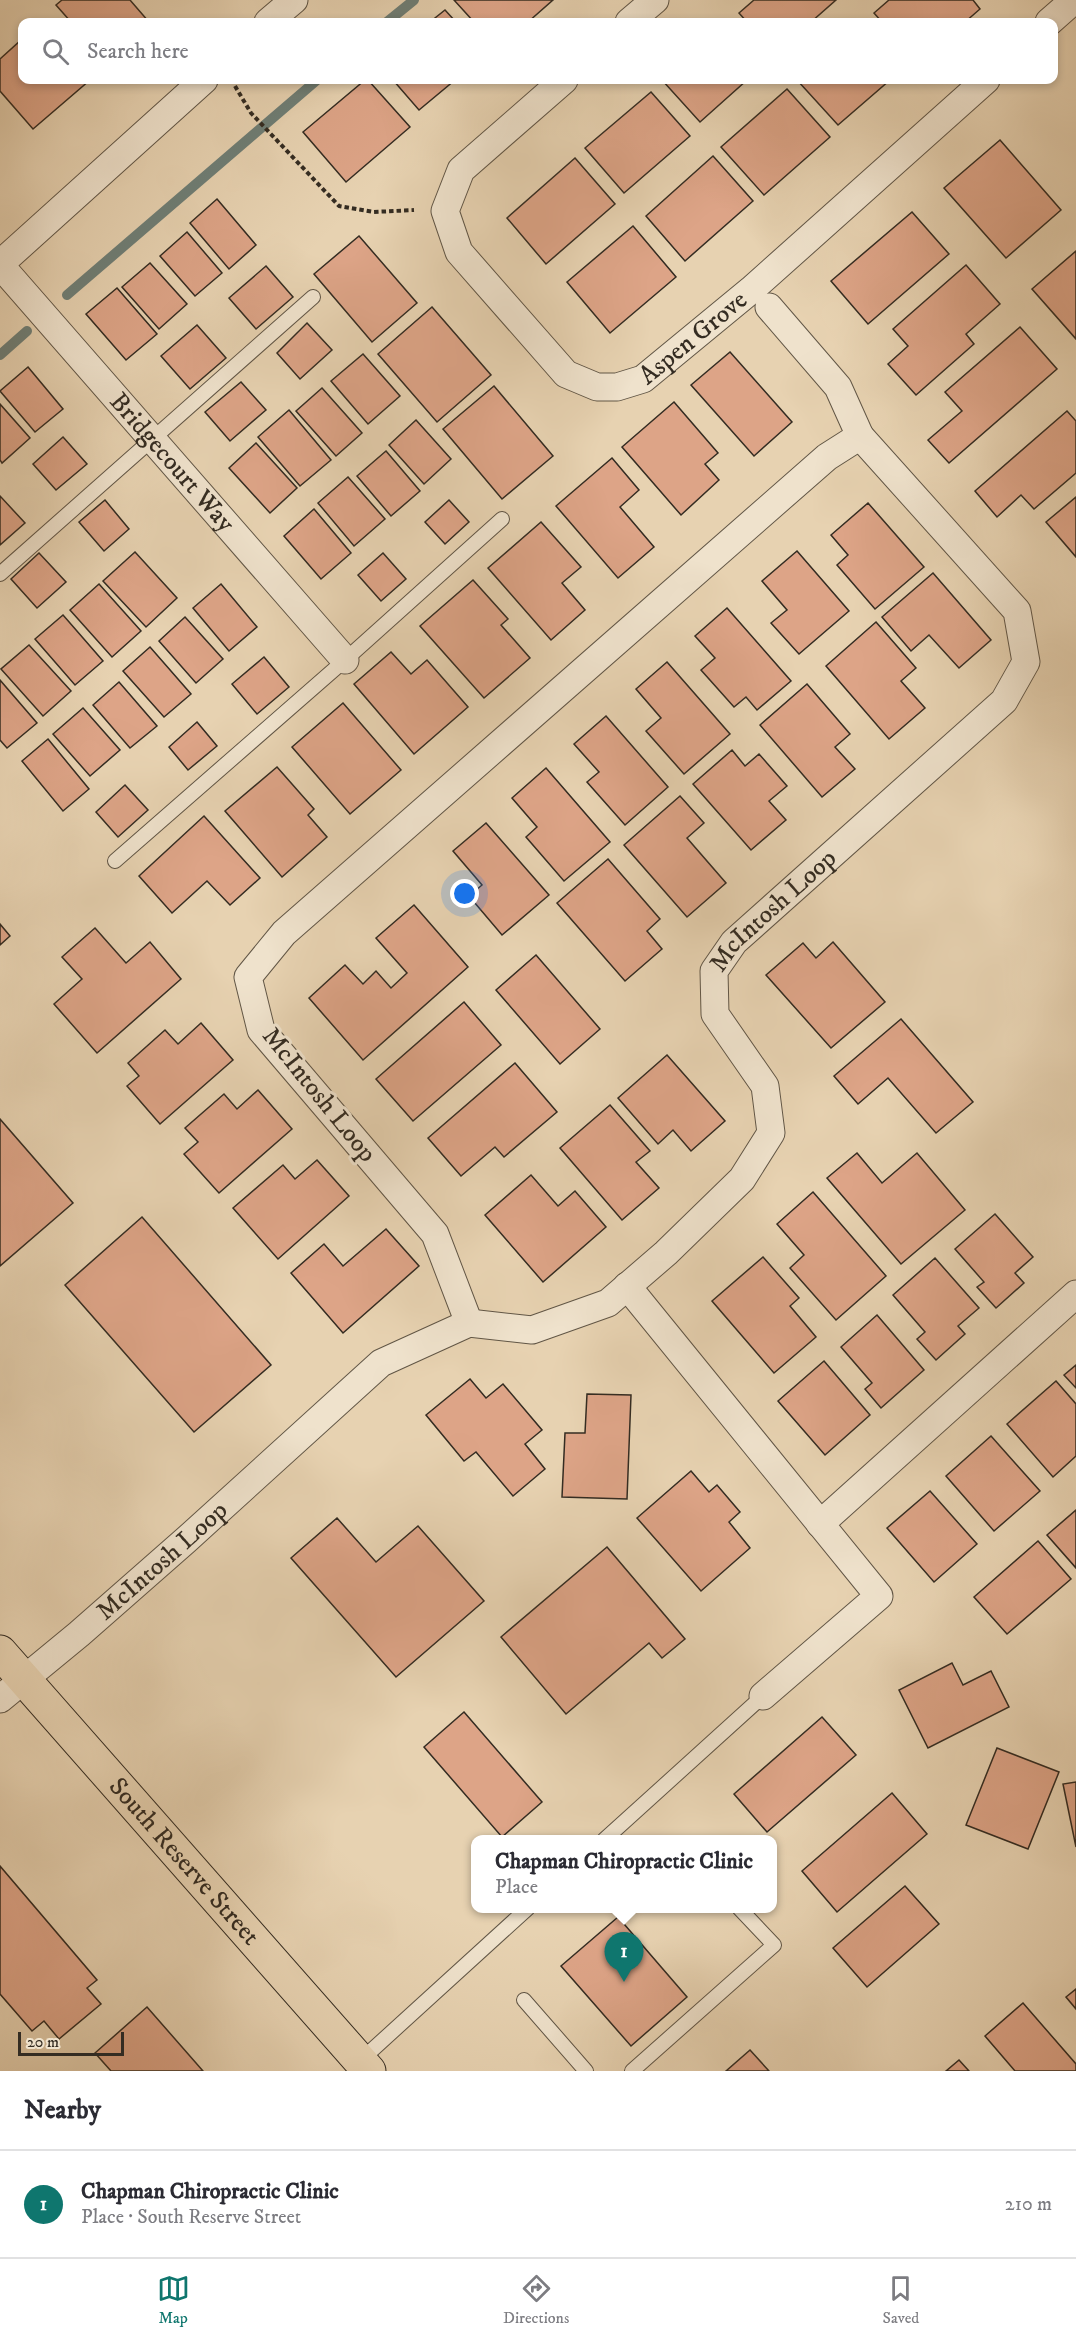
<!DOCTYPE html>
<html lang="en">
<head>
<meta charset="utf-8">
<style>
  :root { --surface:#fff; --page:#f7f7f7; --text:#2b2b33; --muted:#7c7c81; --line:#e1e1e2; --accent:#0f766e }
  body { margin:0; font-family:"IM FELL DW Pica",serif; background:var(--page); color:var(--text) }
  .scale { position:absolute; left:18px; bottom:15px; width:106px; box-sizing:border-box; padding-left:6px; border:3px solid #342c22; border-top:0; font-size:16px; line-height:21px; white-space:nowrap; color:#342c22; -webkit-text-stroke:4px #efe2cc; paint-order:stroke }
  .you { position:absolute; left:465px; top:894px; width:21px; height:21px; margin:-15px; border:4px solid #fff; border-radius:50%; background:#1a73e8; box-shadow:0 0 0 9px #1a73e833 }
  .badge { display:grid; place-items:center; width:39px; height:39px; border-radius:50%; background:var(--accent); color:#fff; font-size:20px; font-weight:700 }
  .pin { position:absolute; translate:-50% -50px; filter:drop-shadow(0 2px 3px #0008) }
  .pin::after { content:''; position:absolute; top:32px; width:21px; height:18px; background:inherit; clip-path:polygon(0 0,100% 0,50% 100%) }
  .popup { position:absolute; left:471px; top:1835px; width:306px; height:78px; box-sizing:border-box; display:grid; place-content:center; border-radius:12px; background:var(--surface); filter:drop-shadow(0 2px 4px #0005); font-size:20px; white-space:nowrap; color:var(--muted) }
  .popup b { font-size:22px; color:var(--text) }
  .popup::after { content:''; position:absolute; left:50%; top:100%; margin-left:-12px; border:12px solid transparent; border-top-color:var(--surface) }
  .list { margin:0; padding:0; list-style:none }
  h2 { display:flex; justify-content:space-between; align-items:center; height:78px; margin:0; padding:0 24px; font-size:26px }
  h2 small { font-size:20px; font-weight:400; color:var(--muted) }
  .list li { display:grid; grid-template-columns:39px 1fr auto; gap:18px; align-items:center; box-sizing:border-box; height:108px; padding:0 24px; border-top:2px solid var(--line) }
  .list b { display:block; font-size:22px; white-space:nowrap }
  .list p { margin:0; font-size:20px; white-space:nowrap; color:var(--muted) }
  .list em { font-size:20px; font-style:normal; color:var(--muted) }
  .icon { flex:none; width:33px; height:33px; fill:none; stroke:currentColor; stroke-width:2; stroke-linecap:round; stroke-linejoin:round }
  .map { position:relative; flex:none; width:1076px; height:2071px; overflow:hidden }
  .search { position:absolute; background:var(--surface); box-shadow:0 3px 9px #0003; left:18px; right:18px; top:18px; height:66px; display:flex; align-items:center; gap:15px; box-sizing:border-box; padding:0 21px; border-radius:12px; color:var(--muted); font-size:22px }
  .sheet { height:186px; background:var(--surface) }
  nav { display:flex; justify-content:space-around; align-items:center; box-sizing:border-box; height:84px; border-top:2px solid var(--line); background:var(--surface); font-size:16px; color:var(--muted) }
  nav a { display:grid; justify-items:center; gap:3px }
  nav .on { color:var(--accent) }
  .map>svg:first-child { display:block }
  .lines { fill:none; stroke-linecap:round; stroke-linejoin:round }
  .stream { stroke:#6f7f77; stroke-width:10 }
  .building { fill:#dda487; stroke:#342c22; stroke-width:1.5 }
  .lane-casing { stroke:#615646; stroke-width:16 }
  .street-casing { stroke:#615646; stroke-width:29 }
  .highway-casing { stroke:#342c22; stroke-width:35 }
  .path { stroke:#342c22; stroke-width:4; stroke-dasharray:4.5 3; stroke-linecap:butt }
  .lane { stroke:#efe2cc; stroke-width:14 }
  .street { stroke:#efe2cc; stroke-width:27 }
  .highway { stroke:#e7d2b1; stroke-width:33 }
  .labels { text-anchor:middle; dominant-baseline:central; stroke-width:6; stroke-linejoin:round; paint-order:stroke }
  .street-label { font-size:26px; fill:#342c22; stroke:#efe2cc }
</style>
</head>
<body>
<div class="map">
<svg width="1076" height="2071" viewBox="0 0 1076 2071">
  <rect width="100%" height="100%" fill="#e7d2b1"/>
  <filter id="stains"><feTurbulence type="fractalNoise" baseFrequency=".00333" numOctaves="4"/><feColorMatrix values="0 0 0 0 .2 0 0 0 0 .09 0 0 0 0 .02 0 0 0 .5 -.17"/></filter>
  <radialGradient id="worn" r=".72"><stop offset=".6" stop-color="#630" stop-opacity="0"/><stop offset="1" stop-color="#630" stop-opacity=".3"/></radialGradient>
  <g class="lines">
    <g class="stream">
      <path d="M387 22 414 0"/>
      <path d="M67 295 317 80"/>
      <path d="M0 355 27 331"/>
    </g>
  </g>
  <g class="building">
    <path d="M62 0H130L149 22H71L56 5Z"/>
    <path d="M454 0H553L528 22H474Z"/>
    <path d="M754 0H836L811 22H747L739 13Z"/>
    <path d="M889 0H973L980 9 965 22H882L874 13Z"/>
    <path d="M445 10 456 22H430Z"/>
    <path d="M20 41 22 44V80H90L33 129 0 91V59Z"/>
    <path d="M365 80H368L410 127 346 182 303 132Z"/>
    <path d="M393 80H455L419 110Z"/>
    <path d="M662 80H747L700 122Z"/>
    <path d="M797 80H890L838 125Z"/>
    <path d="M787 89 830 137 764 195 721 147Z"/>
    <path d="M651 92 690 136 624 193 585 148Z"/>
    <path d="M1000 140 1061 210 1006 258 944 188Z"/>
    <path d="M713 156 753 201 685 261 646 216Z"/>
    <path d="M575 158 615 204 546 264 507 218Z"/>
    <path d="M217 199 256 245 229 269 190 223Z"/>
    <path d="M912 212 949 254 868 324 831 281Z"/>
    <path d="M633 226 676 277 610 333 567 282Z"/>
    <path d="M187 232 222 273 195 296 160 256Z"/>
    <path d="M359 236 417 303 372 342 314 274Z"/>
    <path d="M1076 251V339L1032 289Z"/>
    <path d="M150 263 187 304 159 329 122 287Z"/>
    <path d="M966 265 1000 304 966 334 974 344 916 395 888 364 908 346 893 329Z"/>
    <path d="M266 266 293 297 256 329 229 298Z"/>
    <path d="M117 288 157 334 126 360 86 314Z"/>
    <path d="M432 307 491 375 437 422 378 354Z"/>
    <path d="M307 323 332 350 300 379 277 353Z"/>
    <path d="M197 325 226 358 190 389 161 356Z"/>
    <path d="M1020 327 1057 369 949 463 928 440 962 411 945 392Z"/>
    <path d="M730 352 792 422 754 456 691 385Z"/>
    <path d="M363 354 400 396 368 424 331 381Z"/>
    <path d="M28 367 63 409 35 432 0 391Z"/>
    <path d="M241 382 266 410 230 441 205 412Z"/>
    <path d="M494 386 553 456 502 499 443 429Z"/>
    <path d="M322 388 362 433 336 456 296 411Z"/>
    <path d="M674 402 718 453 705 464 719 480 681 515 622 447Z"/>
    <path d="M0 404 30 438 2 463 0 460Z"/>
    <path d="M289 410 331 460 300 486 258 437Z"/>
    <path d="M1067 411 1076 421V473L1034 509 1021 495 997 517 975 491Z"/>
    <path d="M416 420 451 459 424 484 389 445Z"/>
    <path d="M63 437 87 464 56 490 33 464Z"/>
    <path d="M256 443 297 488 270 513 229 468Z"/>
    <path d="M386 451 420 491 391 516 357 476Z"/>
    <path d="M612 458 639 490 620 507 654 547 618 578 556 506Z"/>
    <path d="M348 477 385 519 354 546 318 503Z"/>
    <path d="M0 496 25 523 0 545Z"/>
    <path d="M1076 497V557L1046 522Z"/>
    <path d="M105 500 129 529 104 551 79 522Z"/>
    <path d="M449 500 469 522 445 544 425 522Z"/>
    <path d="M868 503 924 567 875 609 837 565 848 555 831 535Z"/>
    <path d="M314 509 351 553 321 579 284 536Z"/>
    <path d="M541 522 581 567 562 583 585 610 551 640 488 568Z"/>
    <path d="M797 551 849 611 799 654 771 623 787 610 762 581Z"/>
    <path d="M135 552 177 598 146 627 103 581Z"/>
    <path d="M39 553 66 582 37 608 11 579Z"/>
    <path d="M383 553 406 579 381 601 358 575Z"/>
    <path d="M933 573 991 640 959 668 929 635 911 651 882 617Z"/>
    <path d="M473 580 508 619 501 625 530 658 484 698 420 626Z"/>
    <path d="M99 584 141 631 112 657 70 610Z"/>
    <path d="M221 584 257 627 229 651 193 608Z"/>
    <path d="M727 608 791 681 757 710 746 697 734 707 701 670 715 658 695 636Z"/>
    <path d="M63 615 103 661 75 685 35 639Z"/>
    <path d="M185 617 223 659 196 683 159 641Z"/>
    <path d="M876 622 916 668 901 681 925 708 889 739 826 666Z"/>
    <path d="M29 645 71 691 43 716 1 669Z"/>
    <path d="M150 647 191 694 164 717 123 671Z"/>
    <path d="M391 652 411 674 427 660 468 707 414 754 354 684Z"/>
    <path d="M264 657 289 687 257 714 232 684Z"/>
    <path d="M667 662 730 734 684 774 646 731 661 718 636 689Z"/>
    <path d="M0 680 37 723 7 748 0 740Z"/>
    <path d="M119 682 157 726 130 748 93 705Z"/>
    <path d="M807 684 850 734 835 747 855 769 822 797 760 725Z"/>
    <path d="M343 703 401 770 350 814 292 747Z"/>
    <path d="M83 708 120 750 90 776 53 734Z"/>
    <path d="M606 716 668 787 625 825 587 782 599 772 574 744Z"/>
    <path d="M197 722 217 746 188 770 169 747Z"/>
    <path d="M48 739 89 789 63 811 22 761Z"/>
    <path d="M732 750 745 766 759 754 787 786 769 801 786 820 751 850 693 784Z"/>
    <path d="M277 767 314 809 308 815 327 837 282 877 225 811Z"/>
    <path d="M546 768 610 842 564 881 526 837 537 827 512 798Z"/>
    <path d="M125 785 148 810 118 837 96 812Z"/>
    <path d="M680 796 704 823 687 838 726 883 687 917 624 845Z"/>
    <path d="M204 816 260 878 230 905 207 881 172 913 139 876Z"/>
    <path d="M486 823 549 895 502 935 469 896 482 885 453 851Z"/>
    <path d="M608 859 660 919 647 931 662 949 625 981 557 903Z"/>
    <path d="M414 905 468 967 363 1060 309 998 345 965 363 984 376 971 391 988 407 973 376 938Z"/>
    <path d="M0 924 10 936 0 945Z"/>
    <path d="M95 928 126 963 150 942 181 979 97 1053 54 1004 82 979 62 957Z"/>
    <path d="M833 942 885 1002 831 1048 766 975 803 943 816 958Z"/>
    <path d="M536 955 600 1029 560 1064 496 990Z"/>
    <path d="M464 1002 501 1045 413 1121 376 1079Z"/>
    <path d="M901 1019 973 1102 936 1133 888 1078 858 1104 834 1076Z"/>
    <path d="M201 1023 233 1060 160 1124 127 1086 139 1076 128 1063 165 1030 178 1044Z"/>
    <path d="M667 1055 725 1121 691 1151 673 1130 658 1144 618 1098Z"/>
    <path d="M515 1063 557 1112 504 1157 495 1147 461 1176 428 1138Z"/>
    <path d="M258 1090 292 1129 219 1193 184 1154 198 1142 185 1128 224 1094 237 1109Z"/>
    <path d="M610 1105 650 1151 636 1162 659 1188 622 1220 560 1148Z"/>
    <path d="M0 1119 73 1203 0 1266Z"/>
    <path d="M857 1153 882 1183 917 1153 965 1210 901 1264 827 1178Z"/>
    <path d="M317 1160 349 1196 278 1259 233 1208 283 1165 295 1179Z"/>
    <path d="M531 1175 558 1206 575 1191 606 1227 543 1282 485 1215Z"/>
    <path d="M813 1192 886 1276 836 1320 790 1268 804 1255 777 1224Z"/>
    <path d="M995 1214 1033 1257 1015 1273 1024 1283 996 1308 977 1287 984 1282 955 1249Z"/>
    <path d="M142 1217 271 1365 194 1432 65 1285Z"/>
    <path d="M386 1229 419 1266 343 1333 291 1273 324 1244 343 1266Z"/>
    <path d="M763 1257 799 1298 790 1306 816 1337 774 1373 712 1301Z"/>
    <path d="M935 1258 979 1308 958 1326 965 1334 936 1360 917 1339 925 1332 893 1295Z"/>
    <path d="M877 1315 924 1370 881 1408 865 1389 872 1383 841 1347Z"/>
    <path d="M824 1361 870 1415 825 1455 778 1401Z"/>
    <path d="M1076 1365V1388L1064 1375Z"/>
    <path d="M470 1379 486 1398 503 1384 542 1430 525 1444 545 1469 513 1496 476 1452 464 1461 426 1415Z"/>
    <path d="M1056 1381 1076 1404V1456L1053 1477 1007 1424Z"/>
    <path d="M587 1394 631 1395 627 1499 562 1497 565 1433H585Z"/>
    <path d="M991 1436 1040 1491 994 1531 946 1476Z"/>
    <path d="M691 1471 709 1492 717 1485 740 1512 729 1522 750 1548 701 1591 637 1518Z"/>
    <path d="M930 1491 977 1544 934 1582 887 1528Z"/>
    <path d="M1076 1510V1568L1047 1535Z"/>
    <path d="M337 1518 376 1562 418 1526 484 1601 396 1677 291 1558Z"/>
    <path d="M1038 1541 1071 1579 1007 1634 974 1597Z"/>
    <path d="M607 1547 685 1639 662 1658 649 1643 566 1714 501 1637Z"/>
    <path d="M952 1663 963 1685 991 1671 1009 1707 928 1748 899 1690Z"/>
    <path d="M464 1712 542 1802 502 1837 424 1747Z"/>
    <path d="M822 1717 856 1755 767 1832 734 1794Z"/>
    <path d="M997 1748 1059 1772 1028 1849 966 1825Z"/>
    <path d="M1076 1782V1847L1063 1784Z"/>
    <path d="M892 1793 927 1834 837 1912 802 1871Z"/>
    <path d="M0 1866 97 1980 87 1988 101 2004 59 2039 44 2021 32 2031 0 1994Z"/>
    <path d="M905 1886 939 1924 867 1987 833 1948Z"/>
    <path d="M618 1917 687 1997 631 2046 561 1966Z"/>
    <path d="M1076 1989V2009L1066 1997Z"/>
    <path d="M1023 2003 1076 2064V2071H1015L985 2036Z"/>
    <path d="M147 2007 203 2071H111L95 2053Z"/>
    <path d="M750 2050 769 2071H726Z"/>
    <path d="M959 2060 969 2071H946Z"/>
  </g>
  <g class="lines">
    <defs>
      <g id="lane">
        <path d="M0 574 313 297"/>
        <path d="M115 861 345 660 502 519"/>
        <path d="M604 1840 763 1696"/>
        <path d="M524 2000 586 2071"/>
        <path d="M360 2061 528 1908"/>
        <path d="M632 2071 774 1945 739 1908"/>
      </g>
      <g id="street">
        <path d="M268 22 294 0"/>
        <path d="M629 22 655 0"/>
        <path d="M1049 22 1074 0"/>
        <path id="s1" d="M564 80 461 170 445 211 459 252 566 374 597 387H617L643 379 751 290 986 80"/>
        <path d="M0 264 204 80"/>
        <path id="s2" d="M0 265 345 660"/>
        <path d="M627 1286 879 1596 763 1696"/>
        <path id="s3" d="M469 1323 532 1330 608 1303 666 1253 742 1179 771 1133 765 1086 715 1014 714 971 734 942 1004 701 1026 662 1017 611 860 436"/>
        <path d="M820 1524 1076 1294"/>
        <path id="s4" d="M0 1699 79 1634 186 1540 381 1363 469 1323 435 1234 261 1030 248 977 284 933 827 457 860 436 838 387 769 307"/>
      </g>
      <g id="highway">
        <path id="s5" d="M0 1652 369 2071"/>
      </g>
    </defs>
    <use href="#lane" class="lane-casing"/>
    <use href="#street" class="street-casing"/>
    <use href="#highway" class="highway-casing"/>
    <path class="path" d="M235 86 251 113 339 206 374 212 414 210"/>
    <use href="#lane" class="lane"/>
    <use href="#street" class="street"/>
    <use href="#highway" class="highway"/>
  </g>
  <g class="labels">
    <g class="street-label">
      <text stroke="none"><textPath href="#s1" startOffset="532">Aspen Grove</textPath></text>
      <text stroke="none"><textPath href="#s2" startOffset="262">Bridgecourt Way</textPath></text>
      <text stroke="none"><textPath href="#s3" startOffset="644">McIntosh Loop</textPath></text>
      <text transform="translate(319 1095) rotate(51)">McIntosh Loop</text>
      <text stroke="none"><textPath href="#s4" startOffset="213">McIntosh Loop</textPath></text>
      <text stroke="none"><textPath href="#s5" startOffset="279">South Reserve Street</textPath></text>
    </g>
  </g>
  <rect width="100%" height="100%" filter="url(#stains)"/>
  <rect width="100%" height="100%" fill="url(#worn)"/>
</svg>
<div class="scale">20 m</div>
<div class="you"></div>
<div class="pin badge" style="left:624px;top:1982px">1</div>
<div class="popup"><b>Chapman Chiropractic Clinic</b>Place</div>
<div class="search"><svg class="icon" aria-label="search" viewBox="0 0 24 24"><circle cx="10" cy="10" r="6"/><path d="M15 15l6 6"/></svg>Search here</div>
</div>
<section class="sheet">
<h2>Nearby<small></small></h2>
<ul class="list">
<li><span class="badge">1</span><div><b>Chapman Chiropractic Clinic</b><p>Place · South Reserve Street</p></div><em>210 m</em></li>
</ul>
</section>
<nav>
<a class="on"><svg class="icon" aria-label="map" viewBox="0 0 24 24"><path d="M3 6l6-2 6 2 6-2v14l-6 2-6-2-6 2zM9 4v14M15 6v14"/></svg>Map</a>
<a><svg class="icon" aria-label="directions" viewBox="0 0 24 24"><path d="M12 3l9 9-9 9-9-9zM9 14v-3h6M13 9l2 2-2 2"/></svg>Directions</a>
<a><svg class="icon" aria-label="saved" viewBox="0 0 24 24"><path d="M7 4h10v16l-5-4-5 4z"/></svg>Saved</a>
</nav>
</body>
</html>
